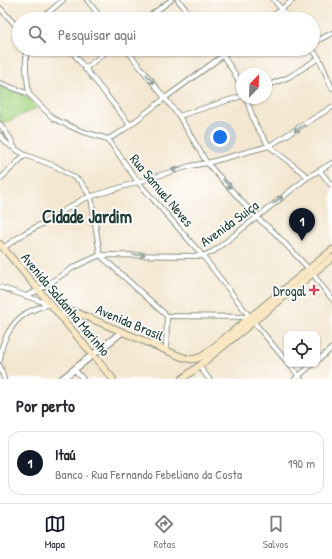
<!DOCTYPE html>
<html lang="pt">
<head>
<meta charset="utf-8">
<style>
  :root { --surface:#fff; --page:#f7f7f7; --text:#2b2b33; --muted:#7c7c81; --line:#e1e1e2; --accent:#111827 }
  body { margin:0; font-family:"Patrick Hand",sans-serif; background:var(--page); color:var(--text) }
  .controls { position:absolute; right:12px; bottom:12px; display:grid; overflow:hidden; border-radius:8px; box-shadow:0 1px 3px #0004 }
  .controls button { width:36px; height:36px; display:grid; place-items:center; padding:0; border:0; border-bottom:1px solid var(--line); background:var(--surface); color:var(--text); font:20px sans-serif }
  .compass { position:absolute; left:236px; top:68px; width:36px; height:36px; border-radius:50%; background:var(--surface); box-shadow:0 1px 3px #0004; rotate:23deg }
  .you { position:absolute; left:220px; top:137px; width:14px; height:14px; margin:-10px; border:3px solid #fff; border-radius:50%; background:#1a73e8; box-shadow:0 0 0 6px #1a73e833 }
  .badge { display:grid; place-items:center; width:26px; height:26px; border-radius:50%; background:var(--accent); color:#fff; font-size:13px; font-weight:700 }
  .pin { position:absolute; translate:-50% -33px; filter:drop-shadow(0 1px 2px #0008) }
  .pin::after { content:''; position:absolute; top:21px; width:14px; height:12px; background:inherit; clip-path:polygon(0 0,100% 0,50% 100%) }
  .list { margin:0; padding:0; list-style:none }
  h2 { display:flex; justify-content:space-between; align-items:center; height:52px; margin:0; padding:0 16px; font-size:17px }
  h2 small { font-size:13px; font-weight:400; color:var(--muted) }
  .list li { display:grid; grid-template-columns:26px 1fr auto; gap:12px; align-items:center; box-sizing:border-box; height:64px; margin:0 8px 8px; padding:0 8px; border:1px solid var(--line); border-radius:12px }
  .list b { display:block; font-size:15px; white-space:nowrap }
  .list p { margin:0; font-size:13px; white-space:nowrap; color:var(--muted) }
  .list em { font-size:13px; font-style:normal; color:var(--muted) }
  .icon { flex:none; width:22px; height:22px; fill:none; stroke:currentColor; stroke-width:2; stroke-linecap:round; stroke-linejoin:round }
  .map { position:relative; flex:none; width:332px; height:379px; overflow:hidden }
  .search { position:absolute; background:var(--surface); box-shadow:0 1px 3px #0004; left:12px; right:12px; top:12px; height:44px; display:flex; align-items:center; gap:10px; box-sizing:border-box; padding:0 14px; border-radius:22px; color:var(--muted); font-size:15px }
  .sheet { height:124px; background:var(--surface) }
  nav { display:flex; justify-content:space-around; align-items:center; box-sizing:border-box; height:56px; border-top:1px solid var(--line); background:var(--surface); font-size:11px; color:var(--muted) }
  nav a { display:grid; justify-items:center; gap:2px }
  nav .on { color:var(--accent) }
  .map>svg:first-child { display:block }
  .green { fill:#a5d583; stroke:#62895c }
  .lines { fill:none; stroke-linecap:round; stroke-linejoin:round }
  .minor-casing { stroke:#8a9282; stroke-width:6 }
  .tertiary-casing { stroke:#8a9282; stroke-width:8 }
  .secondary-casing { stroke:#8a9282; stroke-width:8 }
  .minor { stroke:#fff; stroke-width:4 }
  .tertiary { stroke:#fff; stroke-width:5.5 }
  .secondary { stroke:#fae7c3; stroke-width:6 }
  .oneway { stroke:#8f9e9a }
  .poi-dot { fill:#d1495b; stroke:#fff; stroke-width:1.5 }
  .labels { text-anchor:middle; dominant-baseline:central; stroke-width:3.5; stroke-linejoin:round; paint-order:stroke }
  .street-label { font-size:14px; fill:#1f3d34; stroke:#fff }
  .poi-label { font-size:14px; fill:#1f3d34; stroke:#fff; text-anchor:end }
  .district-label { font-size:18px; font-weight:bold; fill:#1f3d34; stroke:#fff }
</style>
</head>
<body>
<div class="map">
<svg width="332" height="379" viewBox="0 0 332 379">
  <rect width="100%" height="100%" fill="#fff"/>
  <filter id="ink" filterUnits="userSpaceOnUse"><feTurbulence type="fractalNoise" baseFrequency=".025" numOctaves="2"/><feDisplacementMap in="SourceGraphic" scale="8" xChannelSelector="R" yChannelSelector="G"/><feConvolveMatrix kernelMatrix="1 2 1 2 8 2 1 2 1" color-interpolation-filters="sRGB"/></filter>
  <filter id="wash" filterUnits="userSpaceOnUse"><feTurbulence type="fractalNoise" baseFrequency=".012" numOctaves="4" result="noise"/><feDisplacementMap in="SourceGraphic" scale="16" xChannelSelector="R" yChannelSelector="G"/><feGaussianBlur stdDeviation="0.9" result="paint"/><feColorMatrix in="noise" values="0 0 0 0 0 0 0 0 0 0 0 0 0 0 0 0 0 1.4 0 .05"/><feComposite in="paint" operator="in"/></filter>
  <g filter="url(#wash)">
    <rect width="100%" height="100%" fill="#f4e7d1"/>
    <path class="green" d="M0 86 27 96 38 107 3 124 0 120Z"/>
  </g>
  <g filter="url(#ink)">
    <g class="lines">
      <defs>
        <g id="minor">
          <path d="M87 0 102 19"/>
          <path d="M178 0 194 19"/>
          <path d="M274 0 289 19"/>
          <path d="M0 8 19 29"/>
          <path d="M41 19 63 0"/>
          <path d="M146 19 171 0"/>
          <path d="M269 19 293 0"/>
          <path d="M313 43 332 33"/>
          <path d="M26 49V70L29 94 54 119 81 131 108 139 138 182 203 256 253 321 287 362"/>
          <path d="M70 49 130 125"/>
          <path d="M126 49 179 116 207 163 256 217 274 232 309 269 332 299"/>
          <path d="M218 49 234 72 242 88"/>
          <path d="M312 49 319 58 332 88"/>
          <path d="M85 69 109 49"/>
          <path d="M0 83 29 94"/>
          <path d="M266 86 289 77 319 58"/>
          <path d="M246 98 255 124 269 146 308 177"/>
          <path d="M179 116 242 96"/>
          <path d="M0 124 10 138 15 148"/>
          <path d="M0 135 4 141 9 145 25 155 55 166 80 181 91 197 100 255 167 316 166 351"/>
          <path d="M108 139 121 132 165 98 232 49"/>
          <path d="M320 171 332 186"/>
          <path d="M0 179 25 155"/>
          <path d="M3 248 25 233 45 222 83 199 190 166 207 163 269 146 332 107"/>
          <path d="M0 287 49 304"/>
          <path d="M26 296 39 290 74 267 100 255 203 256 214 251 308 177 332 163"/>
          <path d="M167 316 250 317"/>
          <path d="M0 360C1 355 1 349 3 344 4 341 6 337 8 333 18 315 31 309 50 304"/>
          <path d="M317 361 332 348"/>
          <path d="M289 364 301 379"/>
          <path d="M0 366 4 379"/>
          <path d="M199 366 209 379"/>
          <path d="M74 369 83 379"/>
          <path d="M295 379 313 364"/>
        </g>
        <path id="tertiary" d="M62 379 122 332"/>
        <g id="secondary">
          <path d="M0 244 113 379"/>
          <path d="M61 316 67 312 73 311 177 355C187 359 194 362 204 355L332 250"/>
          <path d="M182 379 199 366 332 258"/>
        </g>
      </defs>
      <use href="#minor" class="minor-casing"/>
      <use href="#tertiary" class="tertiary-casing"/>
      <use href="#secondary" class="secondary-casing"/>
      <use href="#minor" class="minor"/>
      <use href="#tertiary" class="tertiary"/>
      <use href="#secondary" class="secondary"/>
    </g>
    <defs><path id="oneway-shaft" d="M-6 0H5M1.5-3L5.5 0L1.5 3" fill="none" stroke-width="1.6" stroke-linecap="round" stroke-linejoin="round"/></defs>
    <g class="oneway">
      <use href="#oneway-shaft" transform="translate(150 79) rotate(51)"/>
      <use href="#oneway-shaft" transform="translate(299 128) rotate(148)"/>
      <use href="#oneway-shaft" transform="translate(177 169) rotate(164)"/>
      <use href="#oneway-shaft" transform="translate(227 184) rotate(48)"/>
      <use href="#oneway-shaft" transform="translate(278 200) rotate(-38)"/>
      <use href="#oneway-shaft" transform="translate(139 255)"/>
    </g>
  </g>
  <path class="poi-dot" d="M312 284h4v4h4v4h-4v4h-4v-4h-4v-4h4z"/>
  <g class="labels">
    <g class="street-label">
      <text transform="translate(162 190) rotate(50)">Rua Samuel Neves</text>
      <text transform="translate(229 223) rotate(-36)">Avenida Suiça</text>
      <text transform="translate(66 304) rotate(50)">Avenida Saldanha Marinho</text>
      <text transform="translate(130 322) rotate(23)">Avenida Brasil</text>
    </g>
    <g class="poi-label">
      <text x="306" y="290">Drogal</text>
    </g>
    <g class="district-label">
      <text x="87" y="216">Cidade Jardim</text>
    </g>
  </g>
</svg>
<div class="controls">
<button><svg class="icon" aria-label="locate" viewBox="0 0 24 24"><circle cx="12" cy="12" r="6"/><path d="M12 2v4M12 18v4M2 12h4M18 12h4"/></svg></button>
</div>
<svg class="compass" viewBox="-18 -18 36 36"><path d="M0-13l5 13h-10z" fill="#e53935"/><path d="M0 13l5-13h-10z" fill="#7c7c81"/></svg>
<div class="you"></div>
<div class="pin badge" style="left:302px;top:241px">1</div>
<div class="search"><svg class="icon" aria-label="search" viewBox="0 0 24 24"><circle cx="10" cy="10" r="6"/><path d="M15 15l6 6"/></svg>Pesquisar aqui</div>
</div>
<section class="sheet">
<h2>Por perto<small></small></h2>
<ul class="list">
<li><span class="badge">1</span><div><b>Itaú</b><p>Banco · Rua Fernando Febeliano da Costa</p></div><em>190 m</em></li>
</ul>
</section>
<nav>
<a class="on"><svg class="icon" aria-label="map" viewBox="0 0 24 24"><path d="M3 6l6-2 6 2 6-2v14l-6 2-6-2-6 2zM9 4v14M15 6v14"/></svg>Mapa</a>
<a><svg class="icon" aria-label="directions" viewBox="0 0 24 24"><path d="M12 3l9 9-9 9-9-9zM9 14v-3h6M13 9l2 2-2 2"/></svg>Rotas</a>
<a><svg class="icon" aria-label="saved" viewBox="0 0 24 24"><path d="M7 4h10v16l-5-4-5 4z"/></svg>Salvos</a>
</nav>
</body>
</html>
